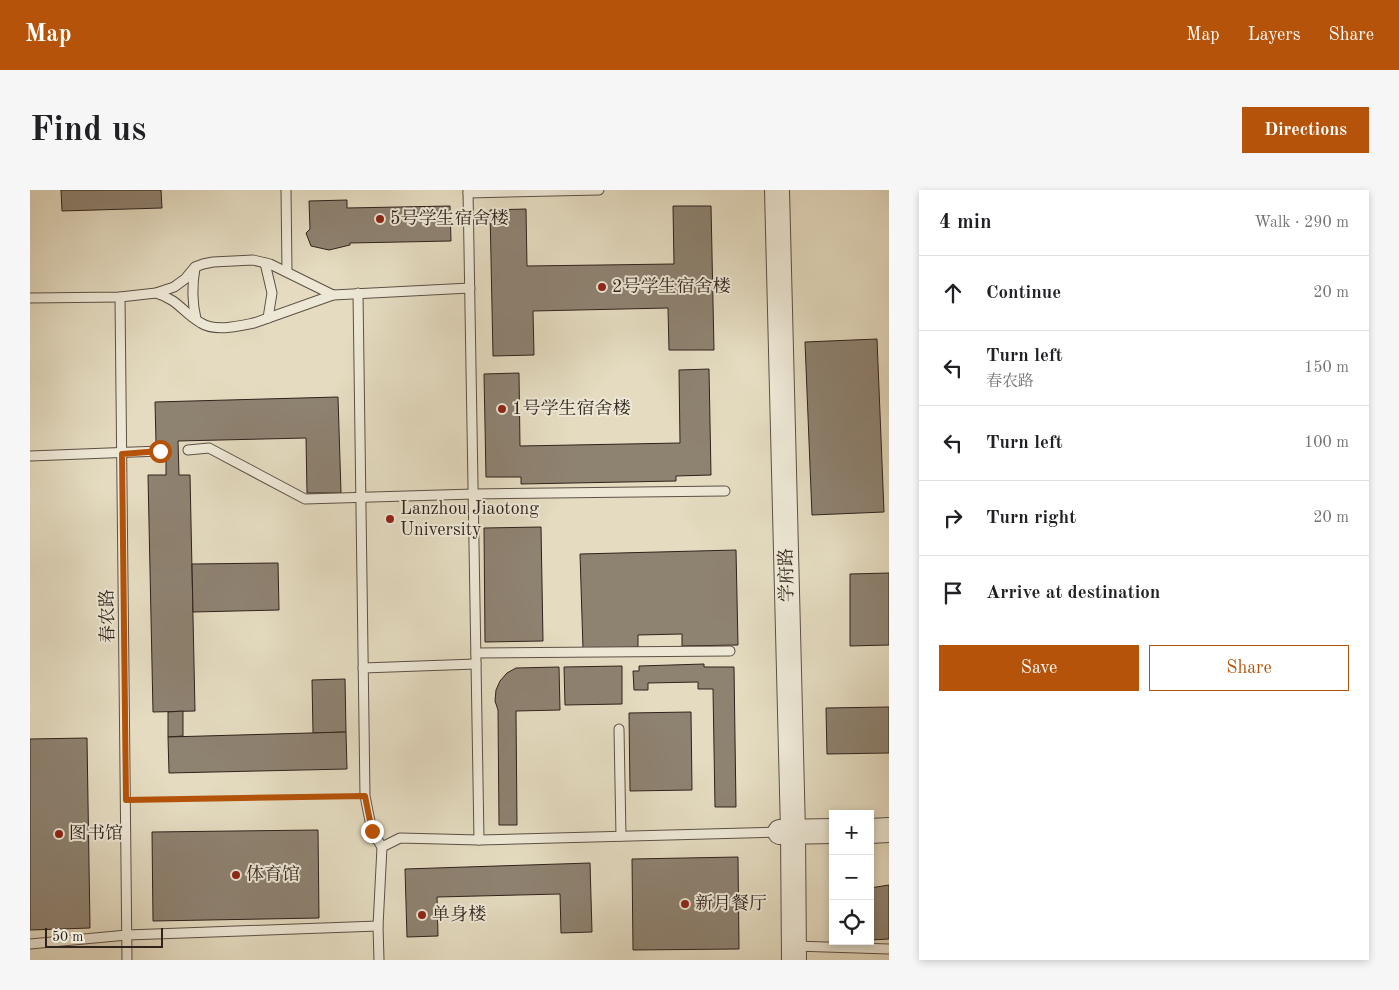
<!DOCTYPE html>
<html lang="en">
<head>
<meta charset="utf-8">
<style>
  :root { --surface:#fff; --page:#f6f6f6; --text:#202124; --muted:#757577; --line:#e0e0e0; --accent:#b45309 }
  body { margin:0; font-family:"Old Standard TT","Noto Serif SC",serif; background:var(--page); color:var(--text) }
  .controls { position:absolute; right:15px; bottom:15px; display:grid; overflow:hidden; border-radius:0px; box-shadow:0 2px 8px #0003 }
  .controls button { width:45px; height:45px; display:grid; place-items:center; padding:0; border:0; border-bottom:1px solid var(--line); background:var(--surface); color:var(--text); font:25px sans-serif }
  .scale { position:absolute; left:15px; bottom:12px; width:118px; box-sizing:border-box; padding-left:5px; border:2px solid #30221c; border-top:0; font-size:14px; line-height:18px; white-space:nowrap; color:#30221c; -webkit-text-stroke:4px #ede8d6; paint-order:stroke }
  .stop { position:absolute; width:15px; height:15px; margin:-11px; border:4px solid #b45309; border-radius:50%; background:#fff }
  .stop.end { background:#b45309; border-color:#fff; box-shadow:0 1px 5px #0008 }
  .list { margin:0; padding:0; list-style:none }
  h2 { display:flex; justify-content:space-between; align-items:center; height:65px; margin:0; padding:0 20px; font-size:21px }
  h2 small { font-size:16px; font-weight:400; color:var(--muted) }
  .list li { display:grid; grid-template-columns:32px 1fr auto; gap:15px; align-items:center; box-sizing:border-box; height:75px; padding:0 20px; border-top:1px solid var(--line) }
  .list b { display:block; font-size:19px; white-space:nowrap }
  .list p { margin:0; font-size:16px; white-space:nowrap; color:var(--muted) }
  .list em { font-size:16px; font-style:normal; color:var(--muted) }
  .actions { display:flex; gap:10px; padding:15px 20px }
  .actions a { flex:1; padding:11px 0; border:1px solid var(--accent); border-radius:0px; text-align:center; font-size:18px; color:var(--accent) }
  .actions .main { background:var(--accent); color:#fff }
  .icon { flex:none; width:28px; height:28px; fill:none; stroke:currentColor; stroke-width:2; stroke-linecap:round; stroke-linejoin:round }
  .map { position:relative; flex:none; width:859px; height:770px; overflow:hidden; border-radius:0px }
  header { display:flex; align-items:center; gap:30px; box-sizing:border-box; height:70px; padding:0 25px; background:var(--accent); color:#fff }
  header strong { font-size:24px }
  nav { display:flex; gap:28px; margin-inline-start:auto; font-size:18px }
  .intro { display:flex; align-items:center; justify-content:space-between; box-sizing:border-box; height:120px; padding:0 30px }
  h1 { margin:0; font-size:35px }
  .button { padding:12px 22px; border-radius:0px; background:var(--accent); color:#fff; font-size:18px; font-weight:700 }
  main { display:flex; gap:30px; padding:0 30px }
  aside { flex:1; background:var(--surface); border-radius:0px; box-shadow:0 2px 8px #0003 }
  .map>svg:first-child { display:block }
  .building { fill:#8e8271; stroke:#30221c }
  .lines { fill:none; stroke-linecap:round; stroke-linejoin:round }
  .service-casing { stroke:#5d5045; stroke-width:11 }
  .tertiary-casing { stroke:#5d5045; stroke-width:26 }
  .path { stroke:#30221c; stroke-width:3; stroke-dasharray:4 2.5; stroke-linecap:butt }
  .service { stroke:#ede8d6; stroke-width:9 }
  .tertiary { stroke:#ede8d6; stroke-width:24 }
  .route { stroke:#b45309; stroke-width:6 }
  .poi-dot { fill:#8f2418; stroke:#ede8d6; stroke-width:2 }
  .labels { text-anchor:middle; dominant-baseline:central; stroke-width:4; stroke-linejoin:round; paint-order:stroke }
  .poi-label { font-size:18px; fill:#30221c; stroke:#ede8d6; text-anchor:start }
  .street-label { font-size:18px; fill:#30221c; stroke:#ede8d6 }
</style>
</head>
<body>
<header>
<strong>Map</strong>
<nav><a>Map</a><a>Layers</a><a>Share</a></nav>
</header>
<div class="intro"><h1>Find us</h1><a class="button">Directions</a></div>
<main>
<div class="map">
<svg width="859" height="770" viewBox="0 0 859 770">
  <rect width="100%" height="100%" fill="#e4dbc0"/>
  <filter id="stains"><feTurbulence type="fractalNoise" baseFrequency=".004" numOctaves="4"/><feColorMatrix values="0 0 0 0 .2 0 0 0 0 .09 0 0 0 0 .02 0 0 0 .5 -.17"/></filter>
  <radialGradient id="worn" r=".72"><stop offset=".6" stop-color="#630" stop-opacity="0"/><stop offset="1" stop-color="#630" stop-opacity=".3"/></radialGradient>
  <g class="building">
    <path d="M31 0H131L132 18 32 21Z"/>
    <path d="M317 10V18L420 16 421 51 320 53V55L299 60 281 56 276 43 280 39 279 11Z"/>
    <path d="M643 16H681L684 160H639L638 118 503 121 504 165 463 166 460 20 496 19 497 76 644 74Z"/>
    <path d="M847 149 854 322 782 325 775 152Z"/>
    <path d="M679 179 681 285 646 286V291L491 294V287H456L454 184 489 183 490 256 650 253 649 180Z"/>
    <path d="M308 207 311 303H277L276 248 148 251 149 285H160L165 521 123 522 118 285H136V252H126L125 212Z"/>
    <path d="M511 337 513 451 455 452 454 338Z"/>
    <path d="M706 360 708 455 652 456V444L608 445V457L553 459 550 364Z"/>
    <path d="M248 373 249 420 163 422 162 374Z"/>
    <path d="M859 383V455L820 456V384Z"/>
    <path d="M674 474V477H704L706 617H685L683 499H668V492L618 493V500H604L603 481H609V476Z"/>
    <path d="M592 476V514L535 515 534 477Z"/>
    <path d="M529 477 530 520 486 521 487 635H469L468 520 465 511 466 500 470 491 477 483 486 478Z"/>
    <path d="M315 489 316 542 283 543 282 490Z"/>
    <path d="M859 517V563L797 564 796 518Z"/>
    <path d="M153 521V546L138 547V522Z"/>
    <path d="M661 522 662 600 600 601 599 523Z"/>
    <path d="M316 542 317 579 139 583 138 547Z"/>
    <path d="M57 548 60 738 0 740V549Z"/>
    <path d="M288 640 289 728 123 731 122 642Z"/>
    <path d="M708 667 709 759 603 760 602 669Z"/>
    <path d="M560 673 562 742 531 743 530 704 407 707 408 746 377 747 375 679Z"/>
    <path d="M859 695V749L840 750V698Z"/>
  </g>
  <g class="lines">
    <defs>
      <g id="service">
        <path d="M256 0 257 81"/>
        <path d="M438 0 449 650"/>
        <path d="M438 3 569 0"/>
        <path d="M235 73 242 103 238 128"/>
        <path d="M165 78C162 95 162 112 166 129"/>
        <path d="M126 103C149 110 153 123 171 133 185 142 209 136 224 133L303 105 440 98"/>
        <path d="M328 103 335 606 342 641 352 657"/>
        <path d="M90 107 97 770"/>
        <path d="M0 108 90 107 126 103 144 97 155 89 165 77 173 74 183 72 223 70 240 74 303 105"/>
        <path d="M158 260 179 258 275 309 444 304 695 301"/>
        <path d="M0 266 130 261"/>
        <path d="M446 463 700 461"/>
        <path d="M333 478 446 474"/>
        <path d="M589 539 591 646"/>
        <path d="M0 754 97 745 348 736"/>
        <path d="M764 756 859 759"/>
        <path d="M349 770 348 736 352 657 370 648 449 650 749 642"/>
      </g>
      <g id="tertiary">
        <path d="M747 0 763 642 764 770"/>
        <path d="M840 641 859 640"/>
        <path d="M750 642 803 641"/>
      </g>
    </defs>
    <use href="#service" class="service-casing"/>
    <use href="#tertiary" class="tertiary-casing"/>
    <path class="path" d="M106 610 325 606"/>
    <use href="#service" class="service"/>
    <use href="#tertiary" class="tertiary"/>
  </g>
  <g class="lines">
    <path class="route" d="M130 261 92 264 96 610 335 606 342 641"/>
  </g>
  <g class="poi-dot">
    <circle cx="350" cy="29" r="5"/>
    <circle cx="572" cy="97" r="5"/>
    <circle cx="472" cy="219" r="5"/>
    <circle cx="360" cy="329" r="5"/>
    <circle cx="29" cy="644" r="5"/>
    <circle cx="206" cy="685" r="5"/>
    <circle cx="655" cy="714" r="5"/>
    <circle cx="392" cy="725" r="5"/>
  </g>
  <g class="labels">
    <g class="poi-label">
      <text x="360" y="29">5号学生宿舍楼</text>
      <text x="582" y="97">2号学生宿舍楼</text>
      <text x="482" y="219">1号学生宿舍楼</text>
      <text x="370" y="319">Lanzhou Jiaotong<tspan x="370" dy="21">University</tspan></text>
      <text x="39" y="644">图书馆</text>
      <text x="216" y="685">体育馆</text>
      <text x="665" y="714">新月餐厅</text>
      <text x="402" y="725">单身楼</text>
    </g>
    <g class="street-label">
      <text transform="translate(757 385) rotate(-91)">学府路</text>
      <text transform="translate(78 426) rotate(-91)">春农路</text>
    </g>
  </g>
  <rect width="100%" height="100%" filter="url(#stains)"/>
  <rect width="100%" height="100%" fill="url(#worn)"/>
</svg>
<div class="controls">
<button>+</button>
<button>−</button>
<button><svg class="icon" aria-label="locate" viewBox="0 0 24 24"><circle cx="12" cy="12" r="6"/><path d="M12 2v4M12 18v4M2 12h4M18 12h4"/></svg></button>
</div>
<div class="scale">50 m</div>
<div class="stop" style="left:130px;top:261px"></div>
<div class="stop end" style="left:342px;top:641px"></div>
</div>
<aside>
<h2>4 min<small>Walk · 290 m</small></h2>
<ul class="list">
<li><svg class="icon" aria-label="ahead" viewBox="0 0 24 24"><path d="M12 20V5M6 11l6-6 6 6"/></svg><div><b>Continue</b></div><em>20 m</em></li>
<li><svg class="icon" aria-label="left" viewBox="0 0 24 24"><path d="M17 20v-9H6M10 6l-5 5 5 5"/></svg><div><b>Turn left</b><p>春农路</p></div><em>150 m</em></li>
<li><svg class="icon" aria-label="left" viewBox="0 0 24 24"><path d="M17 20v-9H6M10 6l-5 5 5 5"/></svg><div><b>Turn left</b></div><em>100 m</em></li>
<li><svg class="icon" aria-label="right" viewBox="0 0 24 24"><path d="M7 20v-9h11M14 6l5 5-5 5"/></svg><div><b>Turn right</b></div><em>20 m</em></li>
<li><svg class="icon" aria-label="arrive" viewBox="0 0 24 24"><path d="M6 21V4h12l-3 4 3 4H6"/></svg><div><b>Arrive at destination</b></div></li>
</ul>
<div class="actions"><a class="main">Save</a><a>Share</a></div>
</aside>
</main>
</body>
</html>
